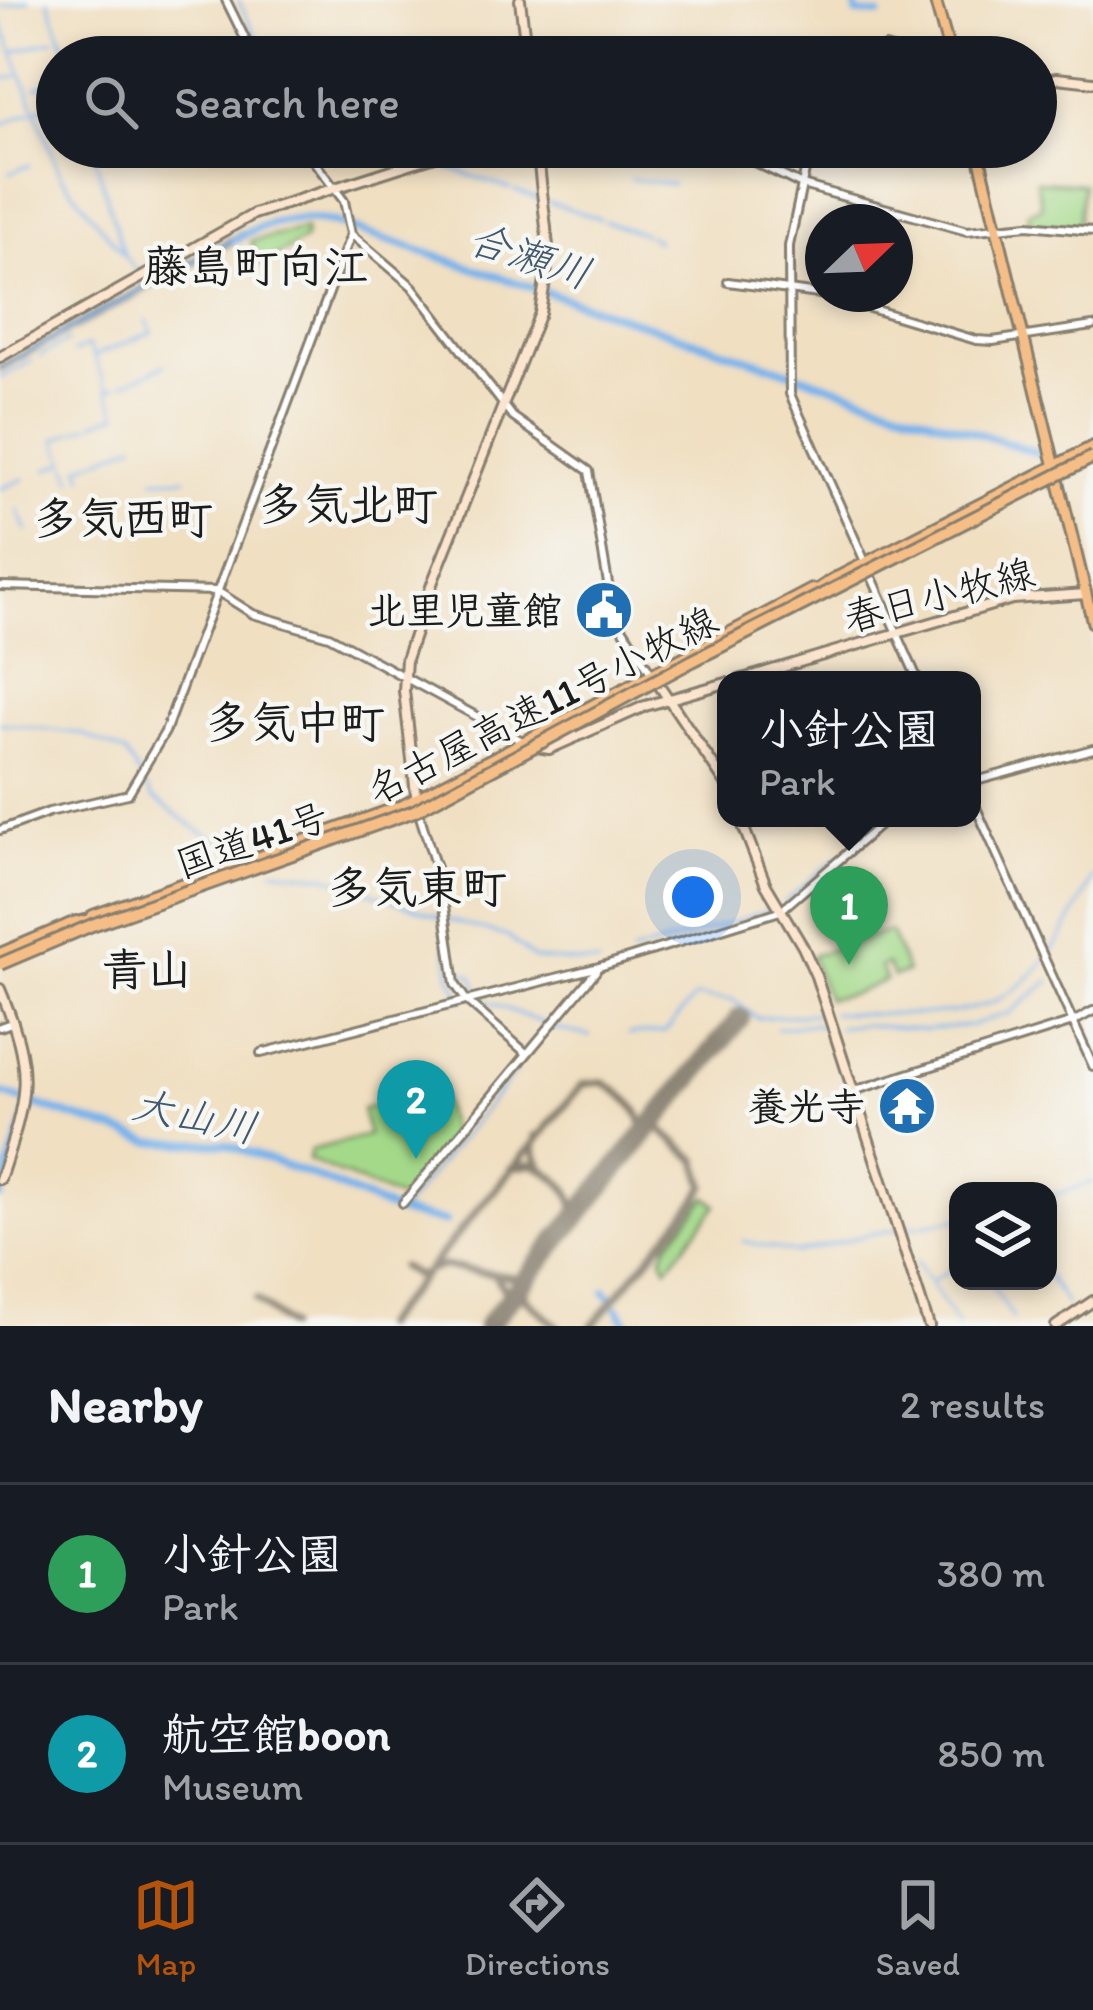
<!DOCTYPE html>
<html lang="en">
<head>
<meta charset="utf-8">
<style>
  :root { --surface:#171b24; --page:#20242c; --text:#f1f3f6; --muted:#9ea1a6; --line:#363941; --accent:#b45309 }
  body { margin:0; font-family:Itim,"Klee One",sans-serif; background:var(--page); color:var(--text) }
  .controls { position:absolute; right:36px; bottom:36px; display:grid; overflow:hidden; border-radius:24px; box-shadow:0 6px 18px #0003 }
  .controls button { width:108px; height:108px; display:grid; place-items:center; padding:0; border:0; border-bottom:3px solid var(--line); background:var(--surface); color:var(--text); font:60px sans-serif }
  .compass { position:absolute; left:805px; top:204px; width:108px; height:108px; border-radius:50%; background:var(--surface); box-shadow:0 6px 18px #0003; rotate:67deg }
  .you { position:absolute; left:693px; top:897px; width:42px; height:42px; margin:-30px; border:9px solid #fff; border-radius:50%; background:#1a73e8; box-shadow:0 0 0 18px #1a73e833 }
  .badge { display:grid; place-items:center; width:78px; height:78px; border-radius:50%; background:var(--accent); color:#fff; font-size:39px; font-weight:700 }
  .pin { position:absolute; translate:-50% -99px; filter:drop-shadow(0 3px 6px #0008) }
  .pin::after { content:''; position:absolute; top:63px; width:42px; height:36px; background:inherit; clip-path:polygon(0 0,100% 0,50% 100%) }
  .popup { position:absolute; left:717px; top:671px; width:264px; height:156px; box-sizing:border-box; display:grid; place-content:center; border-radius:24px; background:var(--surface); filter:drop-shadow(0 3px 9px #0005); font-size:39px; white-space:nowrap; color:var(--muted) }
  .popup b { font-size:45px; color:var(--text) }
  .popup::after { content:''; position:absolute; left:50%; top:100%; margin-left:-24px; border:24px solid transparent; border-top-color:var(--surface) }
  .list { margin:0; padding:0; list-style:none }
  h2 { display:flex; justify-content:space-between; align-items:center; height:156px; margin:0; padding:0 48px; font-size:51px }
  h2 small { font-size:39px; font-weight:400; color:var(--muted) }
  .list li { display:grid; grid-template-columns:78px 1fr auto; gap:36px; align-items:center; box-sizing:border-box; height:180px; padding:0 48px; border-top:3px solid var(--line) }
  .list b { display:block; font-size:45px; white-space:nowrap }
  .list p { margin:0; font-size:39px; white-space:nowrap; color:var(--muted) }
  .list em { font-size:39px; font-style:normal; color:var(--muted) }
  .icon { flex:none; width:66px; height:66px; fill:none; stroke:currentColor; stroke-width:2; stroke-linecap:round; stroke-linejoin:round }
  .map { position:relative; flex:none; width:1093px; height:1326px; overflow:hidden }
  .search { position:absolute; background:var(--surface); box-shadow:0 6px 18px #0003; left:36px; right:36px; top:36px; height:132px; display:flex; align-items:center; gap:30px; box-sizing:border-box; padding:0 42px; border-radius:66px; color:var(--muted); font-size:45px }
  .sheet { height:516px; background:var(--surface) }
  nav { display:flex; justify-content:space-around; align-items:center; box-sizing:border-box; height:168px; border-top:3px solid var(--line); background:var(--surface); font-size:33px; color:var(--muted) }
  nav a { display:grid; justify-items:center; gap:6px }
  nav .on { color:var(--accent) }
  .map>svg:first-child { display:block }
  .green { fill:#a4d98a; stroke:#607a53; stroke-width:3 }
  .water { fill:#79b3ea; stroke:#4a6883; stroke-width:3 }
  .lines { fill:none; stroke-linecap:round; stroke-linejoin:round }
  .stream { stroke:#79b3ea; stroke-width:3 }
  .canal { stroke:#79b3ea; stroke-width:6 }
  .river { stroke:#79b3ea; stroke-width:8 }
  .taxiway { stroke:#867e6e; stroke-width:8 }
  .runway { stroke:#867e6e; stroke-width:21 }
  .tertiary-casing { stroke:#867e6e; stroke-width:12 }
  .secondary-casing { stroke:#867e6e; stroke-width:14 }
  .primary-casing { stroke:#867e6e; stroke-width:15 }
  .trunk-casing { stroke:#867e6e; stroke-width:16 }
  .motorway-casing { stroke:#867e6e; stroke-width:16 }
  .tertiary { stroke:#fff; stroke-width:6 }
  .secondary { stroke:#fbe5cf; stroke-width:8 }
  .primary { stroke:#f6be87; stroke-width:9 }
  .trunk { stroke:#f6be87; stroke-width:10 }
  .motorway { stroke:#f6be87; stroke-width:10 }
  .motorway-bridge-casing { stroke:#867e6e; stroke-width:16; stroke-linecap:butt }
  .motorway-bridge { stroke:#f6be87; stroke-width:10 }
  .labels { text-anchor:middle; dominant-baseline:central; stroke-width:9; stroke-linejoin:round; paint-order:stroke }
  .street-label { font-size:39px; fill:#1c1c1c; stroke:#f6f6f2 }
  .poi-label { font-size:39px; font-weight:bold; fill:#1c1c1c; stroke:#f6f6f2; text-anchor:end }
  .water-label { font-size:42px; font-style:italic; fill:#41586e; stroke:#f6f6f2 }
  .quarter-label { font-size:45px; font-weight:bold; fill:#1c1c1c; stroke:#f6f6f2 }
</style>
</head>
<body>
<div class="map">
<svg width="1093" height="1326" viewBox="0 0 1093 1326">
  <rect width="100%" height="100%" fill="#f6f6f2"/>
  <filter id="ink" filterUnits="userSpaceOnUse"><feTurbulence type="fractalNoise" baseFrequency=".00833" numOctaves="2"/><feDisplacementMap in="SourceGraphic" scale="24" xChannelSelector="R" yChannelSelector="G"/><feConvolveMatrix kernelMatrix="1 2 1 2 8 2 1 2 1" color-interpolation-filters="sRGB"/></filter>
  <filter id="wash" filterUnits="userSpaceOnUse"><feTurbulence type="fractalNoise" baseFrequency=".004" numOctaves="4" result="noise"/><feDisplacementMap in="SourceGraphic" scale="48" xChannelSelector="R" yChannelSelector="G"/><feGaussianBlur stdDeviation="2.7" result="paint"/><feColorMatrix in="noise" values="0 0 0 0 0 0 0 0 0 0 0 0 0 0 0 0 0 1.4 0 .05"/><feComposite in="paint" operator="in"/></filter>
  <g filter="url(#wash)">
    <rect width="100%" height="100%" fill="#f0dfc1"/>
    <g class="green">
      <path d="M1036 181 1083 184 1078 228 1030 223 1028 212 1042 207Z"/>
      <path d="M305 229V239L262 265 258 263 251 241Z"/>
      <path d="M890 931 907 972 893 977 887 964 880 967 886 980 855 993 827 999 811 956Z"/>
      <path d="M440 1089 452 1139 402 1200 308 1160 311 1150 368 1135 362 1109Z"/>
      <path d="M707 1197 717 1205 667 1268 662 1258 667 1245Z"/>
    </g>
    <path class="water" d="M241 232 244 237 0 370V365Z"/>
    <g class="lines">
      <g class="stream">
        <path d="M48 0 54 17"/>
        <path d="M238 0 266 57"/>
        <path d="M0 8 29 0"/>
        <path d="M0 19 61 176 139 274"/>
        <path d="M55 20 63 42"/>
        <path d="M46 42 54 40"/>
        <path d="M64 44 69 57"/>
        <path d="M16 51 43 43"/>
        <path d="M0 55 3 54"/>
        <path d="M0 80 18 76"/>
        <path d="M36 88 57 79"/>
        <path d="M38 109 57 101"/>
        <path d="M16 118 31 112"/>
        <path d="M0 125 14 119"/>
        <path d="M92 147 96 160"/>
        <path d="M419 147 443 148"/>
        <path d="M65 150 69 148"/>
        <path d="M450 154 446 167 489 182"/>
        <path d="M97 163 103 185"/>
        <path d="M19 169 30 165"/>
        <path d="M10 173 16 171"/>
        <path d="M631 179 672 184"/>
        <path d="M492 183 510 189"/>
        <path d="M104 187 110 209"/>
        <path d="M515 191 538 199"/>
        <path d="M549 202 600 219"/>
        <path d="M111 212 117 230"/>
        <path d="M605 221 645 234"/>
        <path d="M117 232 124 253"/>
        <path d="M649 235 657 241"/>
        <path d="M81 349 89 346 93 355"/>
        <path d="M74 352 79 350"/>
        <path d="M40 356 68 341"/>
        <path d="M98 366 94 356 152 332 147 321"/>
        <path d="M99 369 107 388"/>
        <path d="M153 370 165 365"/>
        <path d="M0 378 32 361"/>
        <path d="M123 384 152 371"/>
        <path d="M116 387 108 390 116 411"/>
        <path d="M94 423 118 414"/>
        <path d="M74 432 90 425"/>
        <path d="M59 446 56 439 71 433"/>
        <path d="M60 449 66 463"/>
        <path d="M68 467 73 480"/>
        <path d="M48 469 63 463"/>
        <path d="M84 477 80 467 135 444"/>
        <path d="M154 479 186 478"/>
        <path d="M0 489 24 479"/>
        <path d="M18 510 27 531"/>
        <path d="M0 723 82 734 125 753 153 798 197 829 246 856"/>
        <path d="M972 777H973"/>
        <path d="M273 870 326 876 442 918 509 937 534 959 599 964"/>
        <path d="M785 902 841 854"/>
        <path d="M442 919 450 975 463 1001"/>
        <path d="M631 954 771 910"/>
        <path d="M454 966 473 976 480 994"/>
        <path d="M482 999 557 1029 590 1036"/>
        <path d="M1013 1010 1050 981"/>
        <path d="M832 1013C982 1016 1023 1026 1093 877"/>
        <path d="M975 1024 1012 1012"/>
        <path d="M863 1025 919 1029"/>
        <path d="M838 1027 860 1025"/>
        <path d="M777 1029 812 1024 828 1027"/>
        <path d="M922 1030 973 1025"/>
        <path d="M629 1034 665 1032 695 997 733 1000 757 1018 824 1013"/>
        <path d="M1048 1197 1093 1182"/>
        <path d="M399 1213 516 1071"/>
        <path d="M743 1241 797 1253 870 1234 958 1219"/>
        <path d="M916 1262 958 1326"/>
        <path d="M953 1268 958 1264"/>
        <path d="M1048 1276 1066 1304"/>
        <path d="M932 1281 951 1269"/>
        <path d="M989 1281 1013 1318"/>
      </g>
      <path class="canal" d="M857 0 856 14 880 15"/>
      <g class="river">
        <path d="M234 240C266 221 296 215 332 222L1053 458"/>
        <path d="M0 1093 152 1142 225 1144 311 1175 399 1213 445 1222"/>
        <path d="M0 1197 31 1102"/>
        <path d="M605 1291 609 1296"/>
        <path d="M618 1308 628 1326"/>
      </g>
      <g class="taxiway">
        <path d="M536 1136 534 1150 541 1167"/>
        <path d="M511 1168 534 1164C557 1177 580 1193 573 1221"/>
        <path d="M401 1267 413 1275H421"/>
        <path d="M430 1270 442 1266 525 1279"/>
        <path d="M496 1277 506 1292 502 1308"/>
        <path d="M524 1281 526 1299 557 1326"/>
        <path d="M256 1300 288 1326"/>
        <path d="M381 1326 583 1084 602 1082C624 1094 643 1108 643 1134"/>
        <path d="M592 1326 697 1200 705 1185 697 1160 652 1123"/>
      </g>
      <path class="runway" d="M487 1326 740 1018"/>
    </g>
  </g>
  <g filter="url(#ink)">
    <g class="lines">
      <defs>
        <g id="tertiary">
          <path d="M226 0 254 57"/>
          <path d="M723 147 802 185 967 231 1028 225 1093 231"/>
          <path d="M810 147 789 246 790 394 918 680"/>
          <path d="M351 234 412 286 513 417 589 471 613 613 651 673"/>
          <path d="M728 282 826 295 976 340 993 341 1093 326"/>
          <path d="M0 586 217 591 253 614 329 636 522 741"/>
          <path d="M972 782 1093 749"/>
          <path d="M972 799 1093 1066"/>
          <path d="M418 810 441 884 455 984 466 1000 526 1053"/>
          <path d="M0 830 49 812 128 794 165 732 351 234 344 201 303 147"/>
          <path d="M0 1027 14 1022"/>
          <path d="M261 1053 599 967 780 911 888 818"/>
          <path d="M853 1091 1073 1022 1093 1011"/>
          <path d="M403 1203 596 971"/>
        </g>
        <g id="secondary">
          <path d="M520 0 527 57"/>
          <path d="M868 57 885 48 916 57"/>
          <path d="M1036 82 1057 78 1093 82"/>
          <path d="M0 357 254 214 463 147"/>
          <path d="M655 679 726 784"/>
          <path d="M739 680 1012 599 1086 594"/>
          <path d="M531 746 549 749 645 706 726 683"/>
          <path d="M417 803 404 691 406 659 433 581 540 313 549 255 537 147"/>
          <path d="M740 818 766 885 803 947 816 976 929 1326"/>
          <path d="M0 989C35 1073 28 1095 0 1179"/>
          <path d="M1056 1326 1093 1301"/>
        </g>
        <g id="primary">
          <path d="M935 0 951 57"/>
          <path d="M977 147 1093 623"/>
        </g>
        <g id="trunk">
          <path d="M829 582 1093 447"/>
          <path d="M93 916 403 806 812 590"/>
          <path d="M0 954 76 922"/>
        </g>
        <g id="motorway">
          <path d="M807 597 836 578"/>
          <path d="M69 925 106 916"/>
        </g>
      </defs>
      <use href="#tertiary" class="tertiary-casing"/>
      <use href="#secondary" class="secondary-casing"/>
      <use href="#primary" class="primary-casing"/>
      <use href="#trunk" class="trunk-casing"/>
      <use href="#motorway" class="motorway-casing"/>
      <use href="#tertiary" class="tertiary"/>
      <use href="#secondary" class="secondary"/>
      <use href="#primary" class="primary"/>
      <use href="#trunk" class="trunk"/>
      <use href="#motorway" class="motorway"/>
      <defs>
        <path id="motorway-bridge" d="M0 964 92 925 414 811 692 661 1093 457"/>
      </defs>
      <use href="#motorway-bridge" class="motorway-bridge-casing"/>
      <use href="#motorway-bridge" class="motorway-bridge"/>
    </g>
  </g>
  <defs>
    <symbol id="civic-disc" viewBox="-11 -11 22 22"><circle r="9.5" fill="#1f6fb2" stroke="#f6f6f2"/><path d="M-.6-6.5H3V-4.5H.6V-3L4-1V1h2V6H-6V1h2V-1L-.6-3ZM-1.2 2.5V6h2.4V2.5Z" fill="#fff"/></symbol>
    <symbol id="temple-disc" viewBox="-11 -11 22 22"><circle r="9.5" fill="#1f6fb2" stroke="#f6f6f2"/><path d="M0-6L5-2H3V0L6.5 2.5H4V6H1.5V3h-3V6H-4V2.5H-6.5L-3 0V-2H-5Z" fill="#fff"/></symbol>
  </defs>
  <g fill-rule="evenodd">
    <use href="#civic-disc" x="571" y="577" width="66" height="66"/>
    <use href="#temple-disc" x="874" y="1073" width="66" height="66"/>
  </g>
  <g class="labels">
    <g class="street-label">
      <text transform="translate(939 595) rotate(-14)">春日小牧線</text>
      <text transform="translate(542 705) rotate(-27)">名古屋高速11号小牧線</text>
      <text transform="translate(252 840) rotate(-19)">国道41号</text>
    </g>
    <g class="poi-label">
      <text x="562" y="610">北里児童館</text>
      <text x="865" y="1106">養光寺</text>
    </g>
    <g class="water-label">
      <text transform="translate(530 256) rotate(18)">合瀬川</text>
      <text transform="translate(195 1116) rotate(12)">大山川</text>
    </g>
    <g class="quarter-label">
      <text x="256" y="266">藤島町向江</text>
      <text x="348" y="504">多気北町</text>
      <text x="123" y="518">多気西町</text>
      <text x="295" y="722">多気中町</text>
      <text x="417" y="887">多気東町</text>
      <text x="147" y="969">青山</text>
    </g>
  </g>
</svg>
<div class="controls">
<button><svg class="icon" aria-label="layers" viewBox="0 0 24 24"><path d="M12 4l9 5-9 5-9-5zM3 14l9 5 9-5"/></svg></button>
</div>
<svg class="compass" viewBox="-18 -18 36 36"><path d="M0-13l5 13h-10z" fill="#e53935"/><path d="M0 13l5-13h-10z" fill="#9ea1a6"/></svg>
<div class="you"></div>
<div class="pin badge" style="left:849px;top:965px;background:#2e9e5b">1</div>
<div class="popup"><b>小針公園</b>Park</div>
<div class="pin badge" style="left:416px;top:1159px;background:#0f9aa8">2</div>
<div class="search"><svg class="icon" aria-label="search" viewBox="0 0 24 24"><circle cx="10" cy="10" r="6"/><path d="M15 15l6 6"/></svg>Search here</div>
</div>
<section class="sheet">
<h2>Nearby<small>2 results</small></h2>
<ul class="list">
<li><span class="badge" style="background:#2e9e5b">1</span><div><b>小針公園</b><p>Park</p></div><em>380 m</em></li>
<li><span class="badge" style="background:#0f9aa8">2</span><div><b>航空館boon</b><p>Museum</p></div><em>850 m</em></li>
</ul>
</section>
<nav>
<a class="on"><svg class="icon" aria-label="map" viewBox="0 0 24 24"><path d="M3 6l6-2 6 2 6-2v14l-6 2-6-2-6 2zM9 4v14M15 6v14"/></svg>Map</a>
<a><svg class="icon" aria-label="directions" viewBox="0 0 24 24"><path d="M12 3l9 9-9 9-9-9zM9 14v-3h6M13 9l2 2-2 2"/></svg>Directions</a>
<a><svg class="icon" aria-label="saved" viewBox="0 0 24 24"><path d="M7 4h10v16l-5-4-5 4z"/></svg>Saved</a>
</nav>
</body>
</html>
